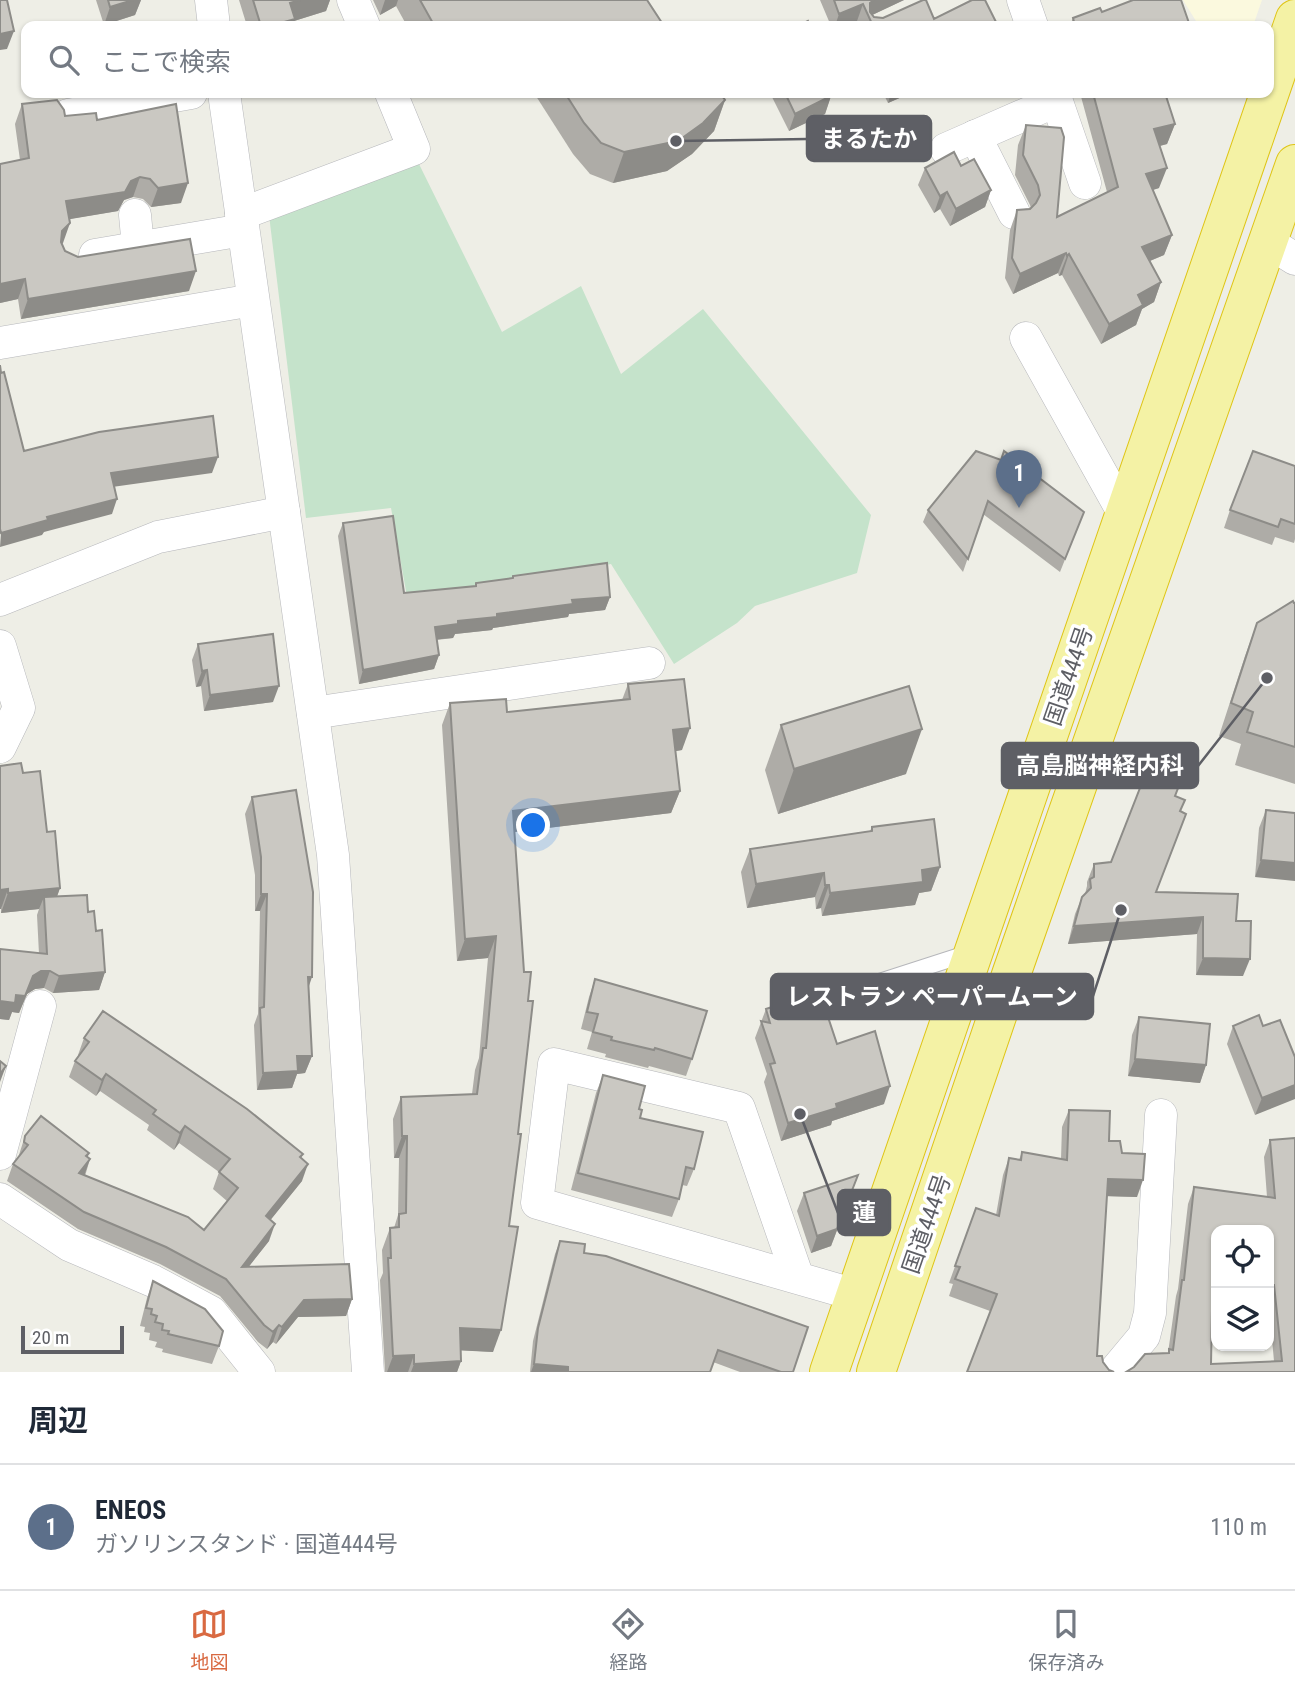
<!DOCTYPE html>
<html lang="ja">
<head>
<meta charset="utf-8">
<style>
  :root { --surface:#fff; --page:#f2f2f3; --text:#1f2937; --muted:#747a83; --line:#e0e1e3; --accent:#d96941 }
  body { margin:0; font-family:"Roboto Condensed","Noto Sans JP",sans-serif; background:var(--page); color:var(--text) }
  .controls { position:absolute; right:21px; bottom:21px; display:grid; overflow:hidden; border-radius:14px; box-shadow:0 2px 5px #0004 }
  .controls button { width:63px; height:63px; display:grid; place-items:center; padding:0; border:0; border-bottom:2px solid var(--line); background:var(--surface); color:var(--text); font:35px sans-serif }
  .scale { position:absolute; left:21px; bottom:18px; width:103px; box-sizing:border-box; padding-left:7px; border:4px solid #5e5f65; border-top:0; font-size:19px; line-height:24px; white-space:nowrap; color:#5e5f65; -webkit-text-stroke:5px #fff; paint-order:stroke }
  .you { position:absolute; left:534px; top:826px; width:24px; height:24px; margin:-18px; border:5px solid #fff; border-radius:50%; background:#1a73e8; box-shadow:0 0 0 10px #1a73e833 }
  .badge { display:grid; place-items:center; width:46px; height:46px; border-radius:50%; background:var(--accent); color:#fff; font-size:23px; font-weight:700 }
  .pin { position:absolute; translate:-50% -58px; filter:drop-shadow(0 2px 4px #0008) }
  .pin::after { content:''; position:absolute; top:37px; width:24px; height:21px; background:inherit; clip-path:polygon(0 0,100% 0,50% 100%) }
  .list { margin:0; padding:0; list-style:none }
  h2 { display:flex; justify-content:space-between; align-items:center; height:91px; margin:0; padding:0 28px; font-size:30px }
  h2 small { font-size:23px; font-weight:400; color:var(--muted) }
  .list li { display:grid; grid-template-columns:46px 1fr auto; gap:21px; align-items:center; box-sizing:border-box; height:126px; padding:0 28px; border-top:2px solid var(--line) }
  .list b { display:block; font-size:26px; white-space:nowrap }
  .list p { margin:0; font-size:23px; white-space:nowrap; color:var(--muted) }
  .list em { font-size:23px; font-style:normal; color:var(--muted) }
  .icon { flex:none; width:38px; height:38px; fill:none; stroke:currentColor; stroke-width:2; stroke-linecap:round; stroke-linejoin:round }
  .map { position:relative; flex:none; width:1295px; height:1372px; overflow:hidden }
  .search { position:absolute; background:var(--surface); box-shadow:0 2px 5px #0004; left:21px; right:21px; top:21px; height:77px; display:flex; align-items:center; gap:18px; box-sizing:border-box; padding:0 24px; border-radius:14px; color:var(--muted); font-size:26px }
  .sheet { height:217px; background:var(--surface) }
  nav { display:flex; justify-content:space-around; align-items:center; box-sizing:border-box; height:98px; border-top:2px solid var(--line); background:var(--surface); font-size:19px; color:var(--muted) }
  nav a { display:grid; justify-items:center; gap:4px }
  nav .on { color:var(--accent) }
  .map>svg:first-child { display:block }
  .commercial { fill:#fbf9de }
  .green { fill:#c5e3cb }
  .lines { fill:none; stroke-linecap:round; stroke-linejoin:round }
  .service-casing { stroke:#b6b7bb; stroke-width:18 }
  .minor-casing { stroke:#b6b7bb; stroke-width:33 }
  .trunk-casing { stroke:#dfc516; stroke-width:40 }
  .service { stroke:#fff; stroke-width:16 }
  .minor { stroke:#fff; stroke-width:32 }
  .trunk { stroke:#f4f2a5; stroke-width:38 }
  .wall { fill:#aeaca7; fill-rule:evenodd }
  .shaded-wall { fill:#8d8c88 }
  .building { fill:#cac8c2; stroke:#8d8c88; stroke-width:2; fill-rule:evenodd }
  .labels { text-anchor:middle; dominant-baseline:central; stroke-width:7; stroke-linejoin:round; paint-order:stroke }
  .street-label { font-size:23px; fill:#5e5f65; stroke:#fff }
  .leader { fill:none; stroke:#5e5f65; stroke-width:2.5 }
  .callout-dot { fill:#5e5f65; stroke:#fff; stroke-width:2.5 }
  .callout { fill:#5e5f65; stroke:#5e5f65; stroke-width:2.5 }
  .callout-label { font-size:24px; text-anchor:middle; font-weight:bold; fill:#fff }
</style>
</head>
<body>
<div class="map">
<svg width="1295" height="1372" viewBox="0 0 1295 1372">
  <rect width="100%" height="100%" fill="#eeeee6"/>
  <path class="commercial" d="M1183 0H1262L1253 26H1199Z"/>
  <path class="green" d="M417 160 502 332 581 286 621 374 703 309 871 515 857 573 755 606 737 623 674 664 611 564 408 602 391 508 306 518 269 215Z"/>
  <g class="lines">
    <defs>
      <path id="service" d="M814 1003 972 952"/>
      <g id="minor">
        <path d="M211 0 214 26"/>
        <path d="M353 0 364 26"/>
        <path d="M1023 0 1032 26"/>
        <path d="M224 93 333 855 368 1372"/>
        <path d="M1054 93 1085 183"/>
        <path d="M68 115 191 93"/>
        <path d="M975 136 1014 213"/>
        <path d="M946 149 1056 101"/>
        <path d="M241 214 414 149 391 93"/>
        <path d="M135 215 138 247"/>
        <path d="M1268 242 1295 259"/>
        <path d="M95 255 243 230"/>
        <path d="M1026 338 1124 514"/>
        <path d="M0 343 253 300"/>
        <path d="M0 600 158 537 284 512"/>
        <path d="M0 646 19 708 0 747"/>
        <path d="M313 713 649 663"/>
        <path d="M0 1154 40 1006"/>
        <path d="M0 1199 69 1245 153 1281 211 1312 259 1372"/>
        <path d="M798 1278 739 1108 554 1064 537 1203 856 1295"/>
        <path d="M1114 1372 1144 1336 1150 1313 1161 1115"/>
      </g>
      <g id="trunk">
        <path d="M829 1372 1295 19"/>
        <path d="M876 1372 1012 972 1295 164"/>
      </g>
    </defs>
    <use href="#service" class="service-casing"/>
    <use href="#minor" class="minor-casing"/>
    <use href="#trunk" class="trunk-casing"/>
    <use href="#service" class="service"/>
    <use href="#minor" class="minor"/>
    <use href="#trunk" class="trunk"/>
  </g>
  <g class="wall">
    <path d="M96 0H141L135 15 104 25Z"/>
    <path d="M239 0H330L326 11 294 21 292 26H247Z"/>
    <path d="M373 0H647L664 26H407L396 6 380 15Z"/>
    <path d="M820 0H904L872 15 874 17 883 18 934 19 998 26H859L857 21 845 26H831Z"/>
    <path d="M1102 12 1190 26H1070L1073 18Z"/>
    <path d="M534 93H720L725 100 714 131 692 154 667 171 613 183 590 174 573 154Z"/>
    <path d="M770 93H829L831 96 825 114 789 131Z"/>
    <path d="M883 93H911L888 103Z"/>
    <path d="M1080 93H1165L1175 124 1167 144 1160 146 1159 188 1153 190 1172 235 1164 255 1150 261 1161 282 1154 302 1142 309 1136 325 1101 344 1062 275 1059 276 1058 273 1013 294 1005 278 1010 230 1017 210 1031 208 1030 205 1015 175 1018 145 1026 125 1057 217 1107 192Z"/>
    <path d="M22 104 65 116 97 120 181 203 151 207 143 199 133 197 124 200 118 211 69 219 62 243 65 251 78 257 189 291 21 319 18 299 0 303V164L20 160 15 124Z"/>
    <path d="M961 166 991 190 985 207 950 226 940 209 934 213 918 185 925 168Z"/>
    <path d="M976 451 1084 512 1060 572 983 514 963 572 923 522 928 510Z"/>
    <path d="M1295 466V539L1294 543 1275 537 1272 545 1224 528 1230 510Z"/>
    <path d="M343 523 404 593 475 586 476 583 512 578 513 576 610 597 605 610 569 614 568 617 493 628 492 630 455 634 453 638 437 640 439 655 434 669 359 684 338 536Z"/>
    <path d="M1295 603V784L1235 765 1241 744 1219 736 1245 656 1257 623Z"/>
    <path d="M198 644 273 702 204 711 201 686 196 687 192 660Z"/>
    <path d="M628 684 682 750 675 751 680 791 671 813 515 832 518 1134 509 1226 493 1352 461 1350V1361L457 1372H385L380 1280 383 1273 382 1250 390 1228H394L398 1215 399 1158H394L393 1119 401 1097 472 1094 475 1070 479 1058 488 958 457 961 442 725 450 703 507 712 622 700Z"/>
    <path d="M781 725 906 774 778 814 765 770Z"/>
    <path d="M23 773 47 832 60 888 57 896 88 912 96 931 105 972 99 990 53 993 44 988 35 989 27 994 19 1013 12 1012 9 1020 0 1019V949L39 954 37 915 39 909 1 913V909Z"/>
    <path d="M1175 796 1180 811 1156 892 1236 921 1243 976 1196 975 1197 934 1068 944 1075 914 1082 897 1085 894 1087 886V882L1094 864 1111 862Z"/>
    <path d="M252 797 308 988 312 1056 305 1073 297 1074 292 1088 257 1090 254 1025 258 1014 260 911H255V875L245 814Z"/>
    <path d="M1266 810 1295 813 1255 877 1259 828Z"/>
    <path d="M872 827 940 867 931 891 919 893 915 905 822 916 821 908 816 909 815 897 747 908 741 872 750 849 870 831Z"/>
    <path d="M595 979 692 1059 686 1076 649 1066 648 1068 605 1057 606 1054 587 1049 592 1032 581 1029 589 997Z"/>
    <path d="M813 999 837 1044 884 1104 832 1121 831 1125 781 1141 764 1082 767 1074 755 1038 766 1009Z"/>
    <path d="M1139 1017 1206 1065 1200 1083 1128 1076 1132 1035Z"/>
    <path d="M1233 1026H1263L1295 1057 1255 1115 1227 1044Z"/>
    <path d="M84 1038 303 1154 301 1158 302 1181 270 1220 269 1241 249 1266 352 1299 346 1316 298 1317 276 1344 273 1342 267 1349 258 1342 220 1296 160 1264 78 1229 7 1181 13 1164 18 1158 25 1136 88 1157 90 1159 85 1176 204 1230 227 1201 213 1189 219 1172 179 1143 174 1150 147 1130 149 1125 100 1091 96 1096 69 1077 75 1061 79 1056 78 1055Z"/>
    <path d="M603 1075 640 1118 694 1169 687 1186 682 1185 679 1199 672 1217 571 1190 596 1093Z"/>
    <path d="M1069 1110 1109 1141 1122 1153 1137 1197 1107 1196 1097 1356 1103 1362 990 1311 949 1296 953 1284 949 1283 976 1208 996 1215 1003 1175 1009 1158 1019 1160 1022 1152 1061 1159 1062 1127Z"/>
    <path d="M1270 1140 1295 1372H1126L1168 1353 1176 1296 1178 1289 1188 1204 1194 1187 1267 1197 1264 1157ZM1269 1230V1307L1274 1361 1211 1364 1212 1275Z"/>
    <path d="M858 1175 831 1246 811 1253 797 1211 804 1193Z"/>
    <path d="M560 1241 584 1253 793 1372H740L713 1362 710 1372H530L533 1341 555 1254Z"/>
    <path d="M153 1281 219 1346 212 1364 162 1352 163 1349 155 1347 157 1342 149 1340 150 1333 144 1332 145 1327 140 1326 147 1298Z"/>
  </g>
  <g class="shaded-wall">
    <path d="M133 0H141L135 15 104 25 110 7Z"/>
    <path d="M300 0H330L326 11 294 21 292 26H270L290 3Z"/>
    <path d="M385 0H398L396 6 380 15Z"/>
    <path d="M874 0H904L868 17 870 3Z"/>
    <path d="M863 4 857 21 845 26H835L839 14Z"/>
    <path d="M14 31 7 49 0 50V34Z"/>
    <path d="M891 93H911L888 103Z"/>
    <path d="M831 96 825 114 789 131 795 114Z"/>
    <path d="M725 100 714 131 692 154 667 171 613 183 624 152Z"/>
    <path d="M1175 124 1167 144 1147 149 1154 129Z"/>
    <path d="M1167 168 1159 188 1139 194 1146 174Z"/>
    <path d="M140 177 133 197 124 200 118 211 59 221 66 201Z"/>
    <path d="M188 183 181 203 151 207 158 188Z"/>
    <path d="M991 190 985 207 950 226 956 209Z"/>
    <path d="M947 192 940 209 934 213 940 196Z"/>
    <path d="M70 223 63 243 55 251 62 231Z"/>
    <path d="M1172 235 1164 255 1135 267 1142 247Z"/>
    <path d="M1066 253 1058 273 1013 294 1020 274Z"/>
    <path d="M1069 254 1062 275 1059 276 1067 256Z"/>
    <path d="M196 271 189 291 21 319 28 299Z"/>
    <path d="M25 279 18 299 0 303V284Z"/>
    <path d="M1161 282 1154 302 1142 309 1136 325 1101 344 1109 324 1138 295Z"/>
    <path d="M218 457 212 473 105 488 111 473Z"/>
    <path d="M117 499 112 514 44 532 42 535 0 547 1 533 47 517Z"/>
    <path d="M610 597 605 610 569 614 568 617 493 628 492 630 455 634 453 638 430 640 435 627 458 621 572 600Z"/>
    <path d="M439 655 434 669 359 684 363 670Z"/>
    <path d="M207 670 201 686 196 687 202 671Z"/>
    <path d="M279 686 273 702 204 711 210 695Z"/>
    <path d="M690 728 682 750 665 753 673 730Z"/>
    <path d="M922 729 906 774 778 814 794 769Z"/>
    <path d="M680 791 671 813 505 833 513 811Z"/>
    <path d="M1261 860 1295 863V881L1255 877Z"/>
    <path d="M940 867 931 891 919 893 915 905 822 916 830 893 922 870Z"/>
    <path d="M824 873 815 897 747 908 756 884Z"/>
    <path d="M825 885H829L821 908 816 909Z"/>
    <path d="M60 888 53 908 44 897 39 909 1 913 8 893Z"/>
    <path d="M8 889 1 909H0V890Z"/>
    <path d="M261 894H267L260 911H255Z"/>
    <path d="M1203 917 1197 934 1068 944 1074 926Z"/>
    <path d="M496 936 488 958 457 961 465 939Z"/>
    <path d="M1203 958 1250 959 1243 976 1196 975Z"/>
    <path d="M41 971H50L44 988 35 989 27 994 19 1013 12 1012 9 1020 0 1019V1001L16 995 33 976Z"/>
    <path d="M105 972 99 990 53 993 59 976Z"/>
    <path d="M308 977H312L306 995Z"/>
    <path d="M297 1056H312L305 1073 297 1074 292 1088 257 1090 263 1073Z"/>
    <path d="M1135 1059 1206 1065 1200 1083 1128 1076Z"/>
    <path d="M6 1066 0 1082V1083V1074Z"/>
    <path d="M106 1074 100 1091 96 1096 102 1080Z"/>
    <path d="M1295 1085V1099L1255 1115 1262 1098Z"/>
    <path d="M890 1086 884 1104 832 1121 831 1125 781 1141 788 1123 836 1104Z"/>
    <path d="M185 1126 179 1143 174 1150 180 1133Z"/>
    <path d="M402 1136H407L399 1158H394Z"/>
    <path d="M89 1153 84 1168 90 1159 84 1176 73 1190 86 1156Z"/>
    <path d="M308 1164 302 1181 260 1233 266 1216Z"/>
    <path d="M858 1175 831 1246 811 1253 817 1236Z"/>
    <path d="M1108 1179 1143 1180 1137 1197 1102 1196Z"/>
    <path d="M275 1224 269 1241 236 1283 242 1267Z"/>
    <path d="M1213 1258H1216V1276L1207 1275Z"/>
    <path d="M1270 1285H1274L1269 1301V1288Z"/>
    <path d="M352 1299 346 1316 298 1317 276 1344 282 1327 304 1300Z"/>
    <path d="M279 1325 273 1342 267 1349 273 1332Z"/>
    <path d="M460 1328 501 1330 493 1352 452 1350Z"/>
    <path d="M414 1355 408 1372H387L393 1356Z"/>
    <path d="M461 1361 457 1372H411L414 1364Z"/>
    <path d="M534 1364 568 1367 567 1372H531Z"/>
  </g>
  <g class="building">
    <path d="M0 0H7L14 31 0 34Z"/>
    <path d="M108 0H133L110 7Z"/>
    <path d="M253 0H300L290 3 295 19 270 26H261Z"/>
    <path d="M420 0H647L664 26H522L520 23 514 26H432L434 25Z"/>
    <path d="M834 0H874L870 3V12L874 17 883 18 923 0H926L934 19 972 0H985L998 26H873L863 4 839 14Z"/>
    <path d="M1133 0H1181L1190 26H1075L1073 18 1100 8 1102 12Z"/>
    <path d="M808 21 810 26H798Z"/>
    <path d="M565 93H720L725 100 703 123 678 141 624 152 601 143 584 123Z"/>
    <path d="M785 93H829L831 96 795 114Z"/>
    <path d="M1093 93H1165L1175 124 1154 129 1167 168 1146 174 1172 235 1142 247 1161 282 1138 295 1143 305 1109 324 1069 254 1067 256 1066 253 1020 274 1012 258 1017 210 1030 209 1036 203 1040 195 1038 185 1023 155 1026 125 1061 128 1064 137 1057 217 1118 187Z"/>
    <path d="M57 100 64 110 65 116 96 113 97 120 176 104 188 183 158 188 150 179 140 177 131 181 125 192 66 201 70 223 62 231 61 242 65 251 78 257 190 239 196 271 28 299 25 279 0 284V164L29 158 22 104Z"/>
    <path d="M954 152 961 166 974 159 991 190 956 209 947 192 940 196 925 168Z"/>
    <path d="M0 365 1 373 4 372 24 451 99 432 213 416 218 457 111 473 117 499 47 517 48 520 1 533 0 529Z"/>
    <path d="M976 451 1001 460 1004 451 1084 512 1065 559 988 501 968 559 928 510Z"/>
    <path d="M1253 451 1295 466V524L1281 519 1278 527 1230 510Z"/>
    <path d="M393 516 404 593 476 586V583L513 578V576L607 563 610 597 572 600 573 604 497 614V617L458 621V624L435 627 439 655 363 670 343 523Z"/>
    <path d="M1293 601 1294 603H1295V747L1247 732 1253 712 1231 703 1257 623Z"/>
    <path d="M273 634 279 686 210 695 207 670 202 671 198 644Z"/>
    <path d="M684 679 690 728 673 730 680 791 513 811 524 972H531L528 1001H533L518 1134H521L509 1226 518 1227 501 1330 460 1328 461 1361 414 1364V1355L393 1356 388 1258H391L390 1228 399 1227V1214L406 1213 407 1136H402L401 1097 477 1094 483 1048H486L496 936 465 939 450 703 506 699 507 712 630 699 628 684Z"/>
    <path d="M909 686 922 729 794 769 781 725Z"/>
    <path d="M21 763 23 773 40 771 47 832 55 831 60 888 8 893V889L0 890V766Z"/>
    <path d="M1149 765 1182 778 1175 796 1185 800 1180 811 1186 814 1156 892 1238 894 1236 921H1251L1250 959 1203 958V917L1074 926 1082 897 1091 888 1090 879 1094 877V864L1111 862Z"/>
    <path d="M296 790 313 892 312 977H308L312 1056H297L298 1071 263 1073 260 1008 264 1007 267 894H261V857L252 797Z"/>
    <path d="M1266 810 1295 813V863L1261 860Z"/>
    <path d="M934 819 940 867 922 870 923 882 830 893 829 885H825L824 873 756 884 750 849 872 831V827Z"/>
    <path d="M87 895 88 912 94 911 96 931 102 930 105 972 59 976 50 971H41L33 976 25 996 16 995 15 1003 0 1001V949L47 954 44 897Z"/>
    <path d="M595 979 707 1011 692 1059 655 1048 654 1050 611 1040 612 1037 593 1032 598 1014 587 1012Z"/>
    <path d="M812 994 813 999 821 996 837 1044 875 1031 890 1086 836 1104 837 1108 788 1123 770 1064 775 1063 761 1021 770 1023 766 1009Z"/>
    <path d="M103 1011 247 1109 303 1154 300 1157 308 1164 266 1216 275 1224 242 1267 349 1264 352 1299 304 1300 282 1327 279 1325 273 1332 264 1325 226 1279 166 1247 84 1212 13 1164 28 1145 24 1142 25 1136 41 1116 89 1153 86 1156 90 1159 79 1173 188 1217 204 1230 238 1188 219 1172 230 1159 185 1126 180 1133 153 1114 156 1110 106 1074 102 1080 75 1061 89 1042 84 1038Z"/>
    <path d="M1259 1015 1263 1026 1280 1020 1295 1057V1085L1262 1098 1233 1026Z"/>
    <path d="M1139 1017 1210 1024 1206 1065 1135 1059Z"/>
    <path d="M0 1061 6 1066 0 1074Z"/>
    <path d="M603 1075 645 1086 639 1109 642 1110 640 1118 703 1132 694 1169 686 1167 679 1199 578 1173Z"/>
    <path d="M1069 1110 1110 1111 1109 1141H1120L1122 1153 1145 1154 1143 1180 1108 1179 1097 1356H1102L1103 1362 1109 1370 1114 1372H967L997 1294 955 1279 960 1267 955 1266 976 1208 999 1216 1009 1158 1021 1160 1022 1152 1067 1160Z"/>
    <path d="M1295 1138V1372H1126L1134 1367 1145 1354 1169 1353V1349L1173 1350 1182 1280H1184L1194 1187 1275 1198 1270 1140ZM1216 1230H1269V1263L1271 1264 1270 1285H1274L1282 1361 1211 1364 1213 1258H1216Z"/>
    <path d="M858 1175 837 1229 817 1236 804 1193Z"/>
    <path d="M560 1241 585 1244 584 1253 606 1256 808 1327 793 1372H781L718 1350 710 1372H568V1367L534 1364 538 1328Z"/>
    <path d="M153 1281 205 1309 223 1331 219 1346 168 1334 169 1331 162 1330 163 1324 155 1322 157 1316 151 1314 152 1309 146 1308Z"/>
  </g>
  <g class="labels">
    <g class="street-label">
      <text transform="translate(1069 676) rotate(-71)">国道444号</text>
      <text transform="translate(927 1224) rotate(-71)">国道444号</text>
    </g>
  </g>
  <path class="leader" d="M676 141L807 139M1267 678L1198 766M1121 910L1093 996M800 1114L838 1213"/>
  <g class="callout-dot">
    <circle cx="676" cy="141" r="7"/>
    <circle cx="1267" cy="678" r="7"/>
    <circle cx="1121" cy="910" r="7"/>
    <circle cx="800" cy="1114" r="7"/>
  </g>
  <g class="callout">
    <rect x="807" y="116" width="124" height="45" rx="7"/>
    <rect x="1002" y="743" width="196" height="45" rx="7"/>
    <rect x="771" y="974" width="322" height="45" rx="7"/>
    <rect x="838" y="1190" width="52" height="45" rx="7"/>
  </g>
  <g class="callout-label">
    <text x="869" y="147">まるたか</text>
    <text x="1100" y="774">高島脳神経内科</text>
    <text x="932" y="1005">レストラン ペーパームーン</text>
    <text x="864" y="1221">蓮</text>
  </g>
</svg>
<div class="controls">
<button><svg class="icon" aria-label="locate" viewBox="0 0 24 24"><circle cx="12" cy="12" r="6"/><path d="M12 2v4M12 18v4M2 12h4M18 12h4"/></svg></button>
<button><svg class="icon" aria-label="layers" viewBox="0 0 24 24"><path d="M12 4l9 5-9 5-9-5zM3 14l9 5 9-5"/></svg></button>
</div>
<div class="scale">20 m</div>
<div class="you"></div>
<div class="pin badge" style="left:1019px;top:508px;background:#5c6f8a">1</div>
<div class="search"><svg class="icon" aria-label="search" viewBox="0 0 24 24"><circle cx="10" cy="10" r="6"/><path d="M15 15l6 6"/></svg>ここで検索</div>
</div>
<section class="sheet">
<h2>周辺<small></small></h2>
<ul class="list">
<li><span class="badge" style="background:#5c6f8a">1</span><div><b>ENEOS</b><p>ガソリンスタンド · 国道444号</p></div><em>110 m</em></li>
</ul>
</section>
<nav>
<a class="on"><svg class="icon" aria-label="map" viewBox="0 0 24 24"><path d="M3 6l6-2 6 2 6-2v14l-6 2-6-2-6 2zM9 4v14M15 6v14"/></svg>地図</a>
<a><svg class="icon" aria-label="directions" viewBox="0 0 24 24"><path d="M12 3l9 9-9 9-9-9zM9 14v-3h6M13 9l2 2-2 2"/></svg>経路</a>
<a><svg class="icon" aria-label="saved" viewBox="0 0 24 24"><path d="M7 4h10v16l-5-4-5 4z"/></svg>保存済み</a>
</nav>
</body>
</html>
